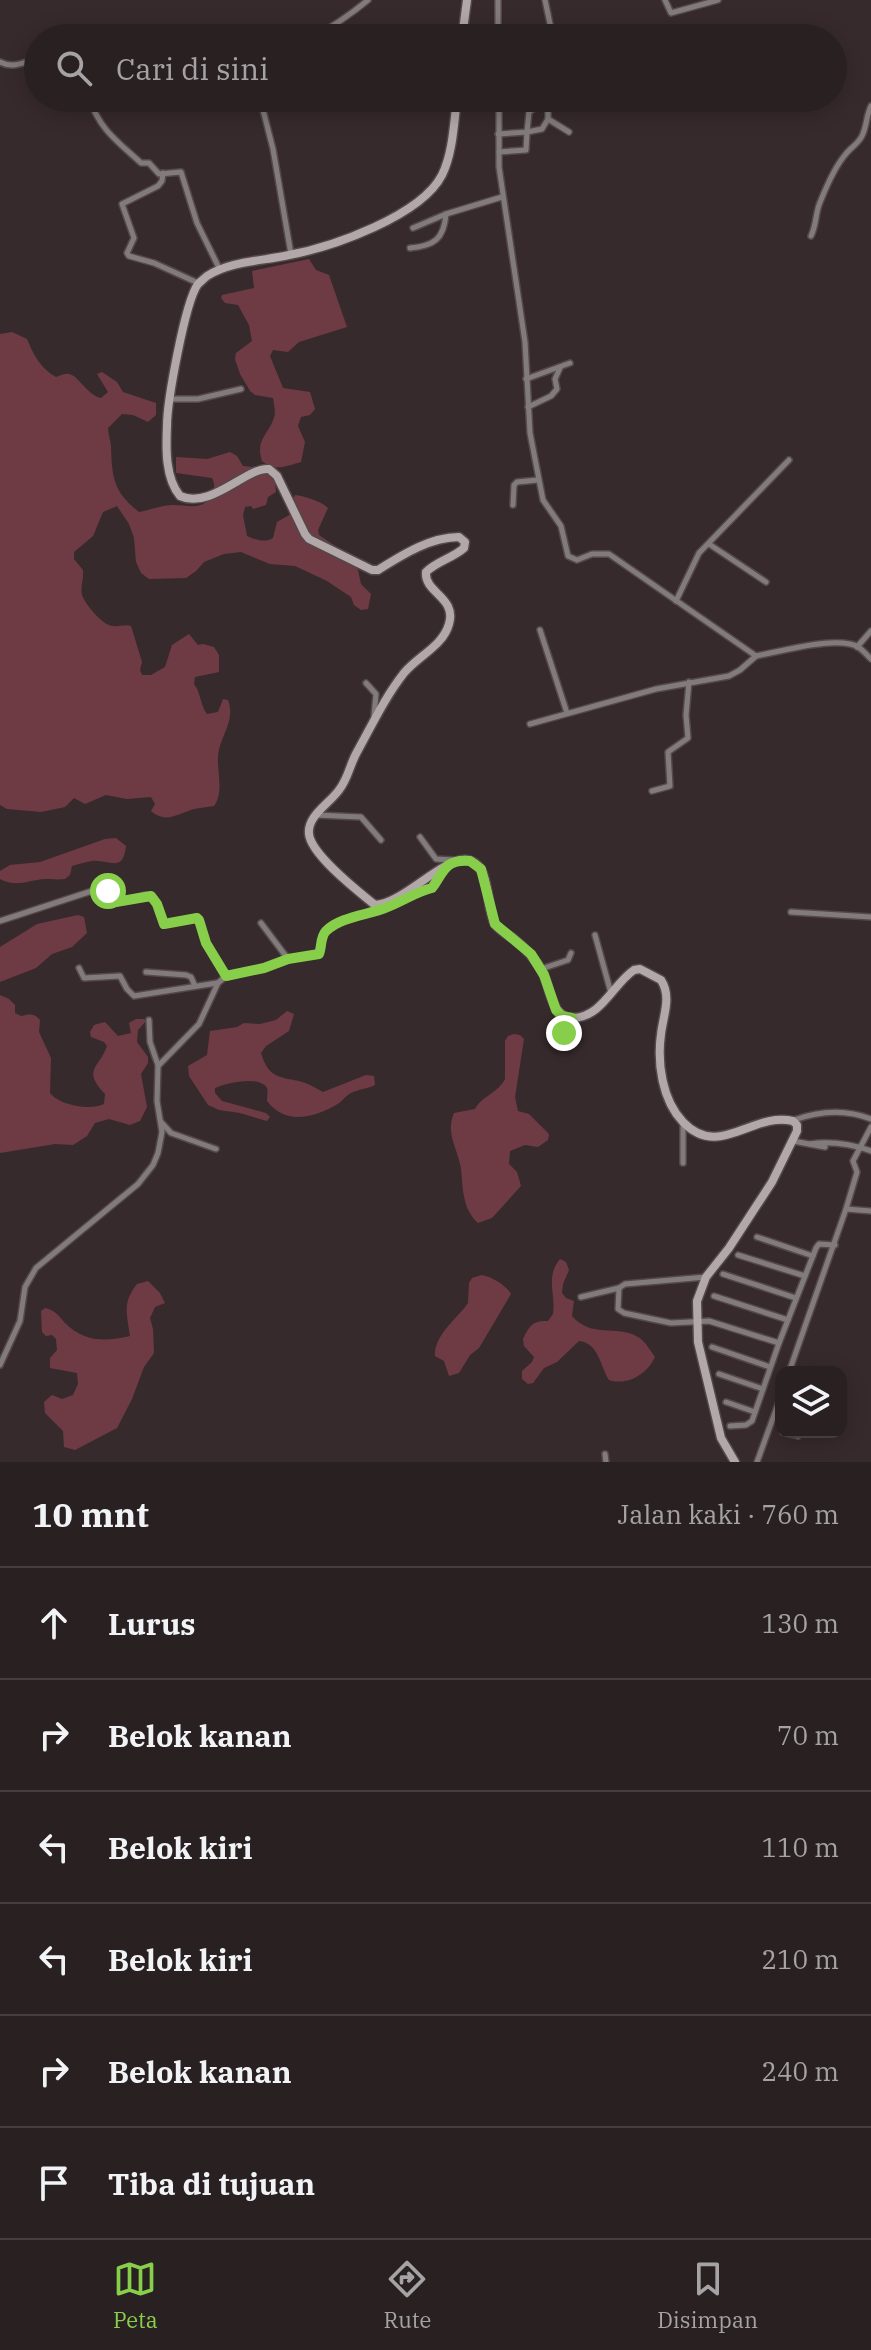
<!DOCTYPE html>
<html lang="id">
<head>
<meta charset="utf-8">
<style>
  :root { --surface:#292021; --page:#31282a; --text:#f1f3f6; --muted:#a5a3a5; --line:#453e3f; --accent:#87cf4a }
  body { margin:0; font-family:"IBM Plex Serif",serif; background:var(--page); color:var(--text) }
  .controls { position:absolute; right:24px; bottom:24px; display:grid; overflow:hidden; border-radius:16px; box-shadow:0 4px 20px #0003 }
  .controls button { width:72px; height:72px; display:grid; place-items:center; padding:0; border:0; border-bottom:2px solid var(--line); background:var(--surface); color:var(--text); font:40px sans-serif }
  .stop { position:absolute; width:24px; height:24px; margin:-18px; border:6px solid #87cf4a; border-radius:50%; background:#fff }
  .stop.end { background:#87cf4a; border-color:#fff; box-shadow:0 2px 8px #0008 }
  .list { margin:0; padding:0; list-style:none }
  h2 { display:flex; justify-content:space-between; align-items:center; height:104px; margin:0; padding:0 32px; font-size:34px }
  h2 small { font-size:26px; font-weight:400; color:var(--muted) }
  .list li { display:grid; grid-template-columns:52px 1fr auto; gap:24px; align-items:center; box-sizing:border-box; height:112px; padding:0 32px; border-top:2px solid var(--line) }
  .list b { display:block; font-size:30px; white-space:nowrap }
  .list em { font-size:26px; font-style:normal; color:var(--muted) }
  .icon { flex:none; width:44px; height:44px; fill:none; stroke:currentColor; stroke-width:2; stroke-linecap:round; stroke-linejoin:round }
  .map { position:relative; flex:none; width:871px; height:1462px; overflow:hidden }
  .search { position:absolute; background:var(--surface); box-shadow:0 4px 20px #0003; left:24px; right:24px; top:24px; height:88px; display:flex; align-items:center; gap:20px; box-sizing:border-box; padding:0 28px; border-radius:44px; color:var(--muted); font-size:30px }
  .sheet { height:776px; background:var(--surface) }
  nav { display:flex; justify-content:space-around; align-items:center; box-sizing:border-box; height:112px; border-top:2px solid var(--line); background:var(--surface); font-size:22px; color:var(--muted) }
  nav a { display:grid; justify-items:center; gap:4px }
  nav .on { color:var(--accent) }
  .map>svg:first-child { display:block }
  .green { fill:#6e3b45 }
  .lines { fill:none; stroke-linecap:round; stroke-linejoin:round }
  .street-casing { stroke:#544849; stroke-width:8 }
  .secondary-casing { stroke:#544849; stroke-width:11 }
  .street { stroke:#827b7c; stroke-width:5 }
  .secondary { stroke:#b2a7a9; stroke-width:8 }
  .route { stroke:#87cf4a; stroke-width:10 }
</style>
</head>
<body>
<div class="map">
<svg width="871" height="1462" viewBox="0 0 871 1462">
  <rect width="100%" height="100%" fill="#372a2c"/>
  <g class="green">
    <path d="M309 259 316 270 329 275 347 327 299 342 288 352 273 350 270 356 283 388 310 392 315 409 310 415 301 417 298 426 305 442 301 462C286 466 275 472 262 461 255 440 268 435 274 418 276 412 274 405 273 398L255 395 250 391 240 374 235 359 236 353 252 341 249 325 238 305 225 303 221 298 222 295 254 288 252 271Z"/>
    <path d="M12 332 27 339C33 354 41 369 56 377 60 376 64 373 69 374 78 375 87 395 101 398L108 392 97 374 102 372 117 382 123 392 156 403V415L148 422 133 415 122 414 108 428C108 435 111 441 111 447 112 479 114 492 139 512 149 510 160 506 171 505 186 504 202 512 211 496 215 489 215 484 212 478L176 473V457L207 459 230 452 237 456 243 466 253 467 265 465 275 483 276 492 268 497 266 505 253 509 251 506 245 507 243 515 247 536C256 540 265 543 273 538L277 522 296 511 292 502 295 495C304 496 323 502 328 508L318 530 319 535 341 550 358 570 361 584 371 594 368 609 361 610 354 605 351 597 327 581 295 566 270 564 241 552 224 554 204 562 196 571 186 578 149 579 141 573 136 562 134 538 129 524 117 506 103 512 93 536 74 552V559L83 570C84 578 80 589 82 595 85 604 103 626 113 626 119 627 124 624 131 626L142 662 140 670 142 675H151L165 667 172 645 189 634 198 645 203 644 214 647 219 655V672L195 677 194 684C201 693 200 705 207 714L218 712 223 699 228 700C236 722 220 735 218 756 217 772 224 793 214 806 207 807 200 808 194 809 177 814 166 824 151 811L155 804 151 797 127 799 106 795 85 804 74 798 65 807 41 812 7 809 0 805V334Z"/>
    <path d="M116 838 126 846C123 874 109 859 92 861 85 862 79 864 72 866L70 875 65 879C58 880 52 879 45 879 29 880 16 888 0 879V871L10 865 40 862 105 839Z"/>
    <path d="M78 915 84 917 87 933 72 947 52 954 36 968 0 982V947L37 924Z"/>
    <path d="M0 995 9 999 15 1005V1013L21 1016C30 1014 34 1013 40 1020L39 1032 51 1058 50 1093C59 1105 90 1111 104 1104L105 1094C81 1069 100 1068 107 1046L104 1042 91 1037 90 1032 94 1025 105 1022 118 1036 131 1033 129 1023 136 1019H144L146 1021 138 1030 137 1042 148 1057V1063L141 1074 147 1107 140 1121 130 1125 109 1119 95 1123 87 1136 73 1145 55 1144 0 1153Z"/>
    <path d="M287 1011 294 1014 289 1031 266 1046 261 1053C268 1076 277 1077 299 1081 307 1083 316 1088 323 1092L366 1075 374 1076 375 1085C367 1089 359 1089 351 1093 345 1096 342 1102 336 1105 313 1118 285 1125 267 1101 267 1098 268 1091 267 1088 260 1075 225 1083 215 1088V1093L222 1101 266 1113 270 1117 267 1121 240 1113 219 1110 208 1105 189 1076 188 1066 207 1055 210 1031 237 1027 244 1023 260 1024 276 1020Z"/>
    <path d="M514 1034 520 1035 524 1039 515 1097 518 1111 529 1114 549 1134 548 1140 538 1147 525 1145 510 1151 509 1164 517 1172 521 1186 492 1218 478 1223C462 1208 463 1188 461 1169 458 1148 445 1134 454 1113L475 1109C482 1096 498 1093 505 1079V1041L508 1036Z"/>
    <path d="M560 1259 566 1262 569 1270 563 1284 562 1293 566 1298 574 1301 572 1316C592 1339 616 1324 638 1337 645 1341 650 1350 655 1357 647 1374 628 1386 609 1380 600 1366 599 1343 579 1341L557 1362 544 1368 533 1383 528 1384 522 1379V1371L532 1362 534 1357 524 1346 523 1339C529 1326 533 1320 548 1321L553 1314C556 1294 545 1277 560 1259Z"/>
    <path d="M482 1275C492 1277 506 1285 511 1294L479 1348 470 1355 459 1373 449 1376 444 1361 435 1356C434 1335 457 1319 468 1303L469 1283 472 1278Z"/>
    <path d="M148 1281 160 1293 165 1303 155 1307 150 1318 153 1329 154 1353 144 1367 132 1399 117 1428 75 1450 64 1447 63 1431 45 1413 44 1402 52 1395 62 1399 73 1395 78 1384 77 1373 50 1368V1358L57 1350 56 1339 52 1335 46 1336 42 1332 41 1311 45 1308C55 1310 59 1316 65 1323 84 1342 105 1342 130 1336 127 1313 122 1303 137 1284Z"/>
  </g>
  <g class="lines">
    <defs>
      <g id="street">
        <path d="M498 0V38"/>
        <path d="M545 0 553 38"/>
        <path d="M665 0 671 13 718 0"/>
        <path d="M312 38C332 27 350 15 368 0"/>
        <path d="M0 62C13 69 25 62 38 58"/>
        <path d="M89 98C100 130 117 141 141 163H149L159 174 181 172 197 223 220 270"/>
        <path d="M260 98 273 149 291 254"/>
        <path d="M499 98V167L525 342 530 433 543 500 561 526 568 556 577 560 592 554H609L756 656C783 651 823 639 850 644 859 645 865 653 871 659"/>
        <path d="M498 134 527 132 529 112 533 109 545 105 548 109V119"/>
        <path d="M499 152 526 150 527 132 542 129 548 119 569 132"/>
        <path d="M163 173 162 181 158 186 122 204 134 238 127 253 129 256 154 263 198 283"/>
        <path d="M413 228 446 214 502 197"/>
        <path d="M811 236C817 224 815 212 821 200 827 185 835 167 845 155 850 148 858 144 862 136 867 126 866 116 871 106"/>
        <path d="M410 248C434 246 444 239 446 214"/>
        <path d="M526 379 570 363"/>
        <path d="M170 399H198L241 389"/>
        <path d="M528 407 551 396 557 389 555 379 560 368"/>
        <path d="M513 505 514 485 517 482 538 480"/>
        <path d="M709 544 766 582"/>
        <path d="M676 601 699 553 789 460"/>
        <path d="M540 630 567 713"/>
        <path d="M857 647 871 631"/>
        <path d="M366 683 376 694 374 716"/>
        <path d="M530 724 656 689 729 676 740 670 756 656"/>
        <path d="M652 791 670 786 668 752 688 738 686 715 689 682"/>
        <path d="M316 815 361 817 381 840"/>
        <path d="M420 837 436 859 453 860"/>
        <path d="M791 912 871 917"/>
        <path d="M0 921 101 888H106L116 902 146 895 154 898 164 924 197 918 199 920 206 943 226 976"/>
        <path d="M261 923 288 959 319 954C322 947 320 936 326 931 340 916 367 915 385 908 401 901 415 892 432 888L441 871"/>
        <path d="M595 935 611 993"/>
        <path d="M79 968 84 978 120 976 127 989 134 996 217 983"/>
        <path d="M541 969 568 960 571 953"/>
        <path d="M146 972 186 975 191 977 195 986"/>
        <path d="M149 1020 150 1042 158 1065"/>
        <path d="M553 1035 570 1031 572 1018"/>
        <path d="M794 1120C819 1111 846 1109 871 1119"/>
        <path d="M161 1122 171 1133 216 1149"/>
        <path d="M793 1141 825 1147"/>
        <path d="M810 1144C831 1141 851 1144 871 1151"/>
        <path d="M683 1163V1123"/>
        <path d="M846 1209 857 1172 853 1161 871 1127"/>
        <path d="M757 1237 813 1256"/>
        <path d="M738 1255 805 1276"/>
        <path d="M723 1274 796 1298"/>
        <path d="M706 1277 625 1284 619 1288 618 1309 624 1313 671 1323 709 1321 779 1343"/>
        <path d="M714 1296 788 1320"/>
        <path d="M581 1297 619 1288"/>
        <path d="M712 1347 770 1367"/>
        <path d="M0 1365 20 1321 25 1287 36 1268 138 1184 153 1165 158 1153 162 1132 157 1101 158 1066 199 1024 218 983 226 976 264 968 288 959"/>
        <path d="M789 1372 846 1209 871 1211"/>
        <path d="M719 1374 763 1389"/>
        <path d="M726 1402 755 1412"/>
        <path d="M730 1426 746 1425 752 1421 779 1343 816 1248 819 1244 835 1245"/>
        <path d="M783 1432 798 1436"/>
        <path d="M605 1454 606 1462"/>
        <path d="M757 1462 781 1396"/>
      </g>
      <g id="secondary">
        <path d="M462 38 467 0"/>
        <path d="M457 98C454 122 453 153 442 175 421 216 332 247 289 255 263 261 230 261 207 276 206 277 199 283 198 284 185 302 167 402 167 426 166 448 165 478 180 496 211 510 246 467 269 469L277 476 305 534 309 539 372 570H378C402 555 430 537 459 537L465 542 464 548C453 558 437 561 426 572 424 593 457 597 449 624 443 646 418 656 404 673 385 697 372 725 357 752 350 764 348 779 339 790 329 804 307 816 309 834 311 855 359 892 375 905 403 904 443 857 467 860 492 864 485 907 495 924 499 930 508 935 514 939 525 948 535 958 542 971 550 985 551 1019 573 1018 602 1017 613 984 634 970L640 969 661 980C672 997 663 1016 661 1034 657 1063 662 1100 683 1122 719 1160 753 1111 793 1121L797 1125V1131L772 1182 729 1248 706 1277 697 1301 698 1342 721 1438 735 1462"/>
      </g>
    </defs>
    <use href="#street" class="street-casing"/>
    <use href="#secondary" class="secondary-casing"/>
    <use href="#street" class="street"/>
    <use href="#secondary" class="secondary"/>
  </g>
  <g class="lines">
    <path class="route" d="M108 891 116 902 151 896 157 904 164 924 197 918 199 920 206 943 226 976 264 968 288 959 319 954C322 947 320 937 326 931 340 917 367 915 385 908 402 902 415 892 432 888 444 872 444 859 470 861L481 869 495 924 531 954 544 975 556 1010 562 1016 572 1018 570 1031 564 1033"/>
  </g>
</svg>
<div class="controls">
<button><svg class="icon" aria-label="layers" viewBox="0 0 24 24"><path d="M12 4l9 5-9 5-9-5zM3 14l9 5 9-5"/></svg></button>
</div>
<div class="stop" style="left:108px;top:891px"></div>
<div class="stop end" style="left:564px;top:1033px"></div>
<div class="search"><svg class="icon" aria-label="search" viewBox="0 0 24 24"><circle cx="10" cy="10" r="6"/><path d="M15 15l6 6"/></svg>Cari di sini</div>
</div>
<section class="sheet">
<h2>10 mnt<small>Jalan kaki · 760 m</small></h2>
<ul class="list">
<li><svg class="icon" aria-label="ahead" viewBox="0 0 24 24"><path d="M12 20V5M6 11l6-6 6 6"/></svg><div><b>Lurus</b></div><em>130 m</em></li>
<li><svg class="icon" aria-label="right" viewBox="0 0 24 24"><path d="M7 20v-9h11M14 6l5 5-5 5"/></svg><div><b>Belok kanan</b></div><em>70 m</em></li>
<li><svg class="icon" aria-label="left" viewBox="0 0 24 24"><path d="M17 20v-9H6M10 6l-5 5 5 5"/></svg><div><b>Belok kiri</b></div><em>110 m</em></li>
<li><svg class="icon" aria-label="left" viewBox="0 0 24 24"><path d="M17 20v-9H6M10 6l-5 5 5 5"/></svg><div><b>Belok kiri</b></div><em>210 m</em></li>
<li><svg class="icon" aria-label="right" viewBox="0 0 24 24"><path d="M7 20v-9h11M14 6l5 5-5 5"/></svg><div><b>Belok kanan</b></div><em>240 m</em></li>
<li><svg class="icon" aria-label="arrive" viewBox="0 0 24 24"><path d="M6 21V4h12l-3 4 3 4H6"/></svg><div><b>Tiba di tujuan</b></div></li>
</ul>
</section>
<nav>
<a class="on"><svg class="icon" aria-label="map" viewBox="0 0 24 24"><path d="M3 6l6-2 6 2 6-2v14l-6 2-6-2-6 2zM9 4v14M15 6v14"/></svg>Peta</a>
<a><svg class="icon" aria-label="directions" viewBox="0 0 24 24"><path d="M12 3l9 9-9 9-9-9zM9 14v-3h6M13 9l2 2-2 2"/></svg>Rute</a>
<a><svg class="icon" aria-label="saved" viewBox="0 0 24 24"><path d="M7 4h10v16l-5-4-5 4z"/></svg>Disimpan</a>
</nav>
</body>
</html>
